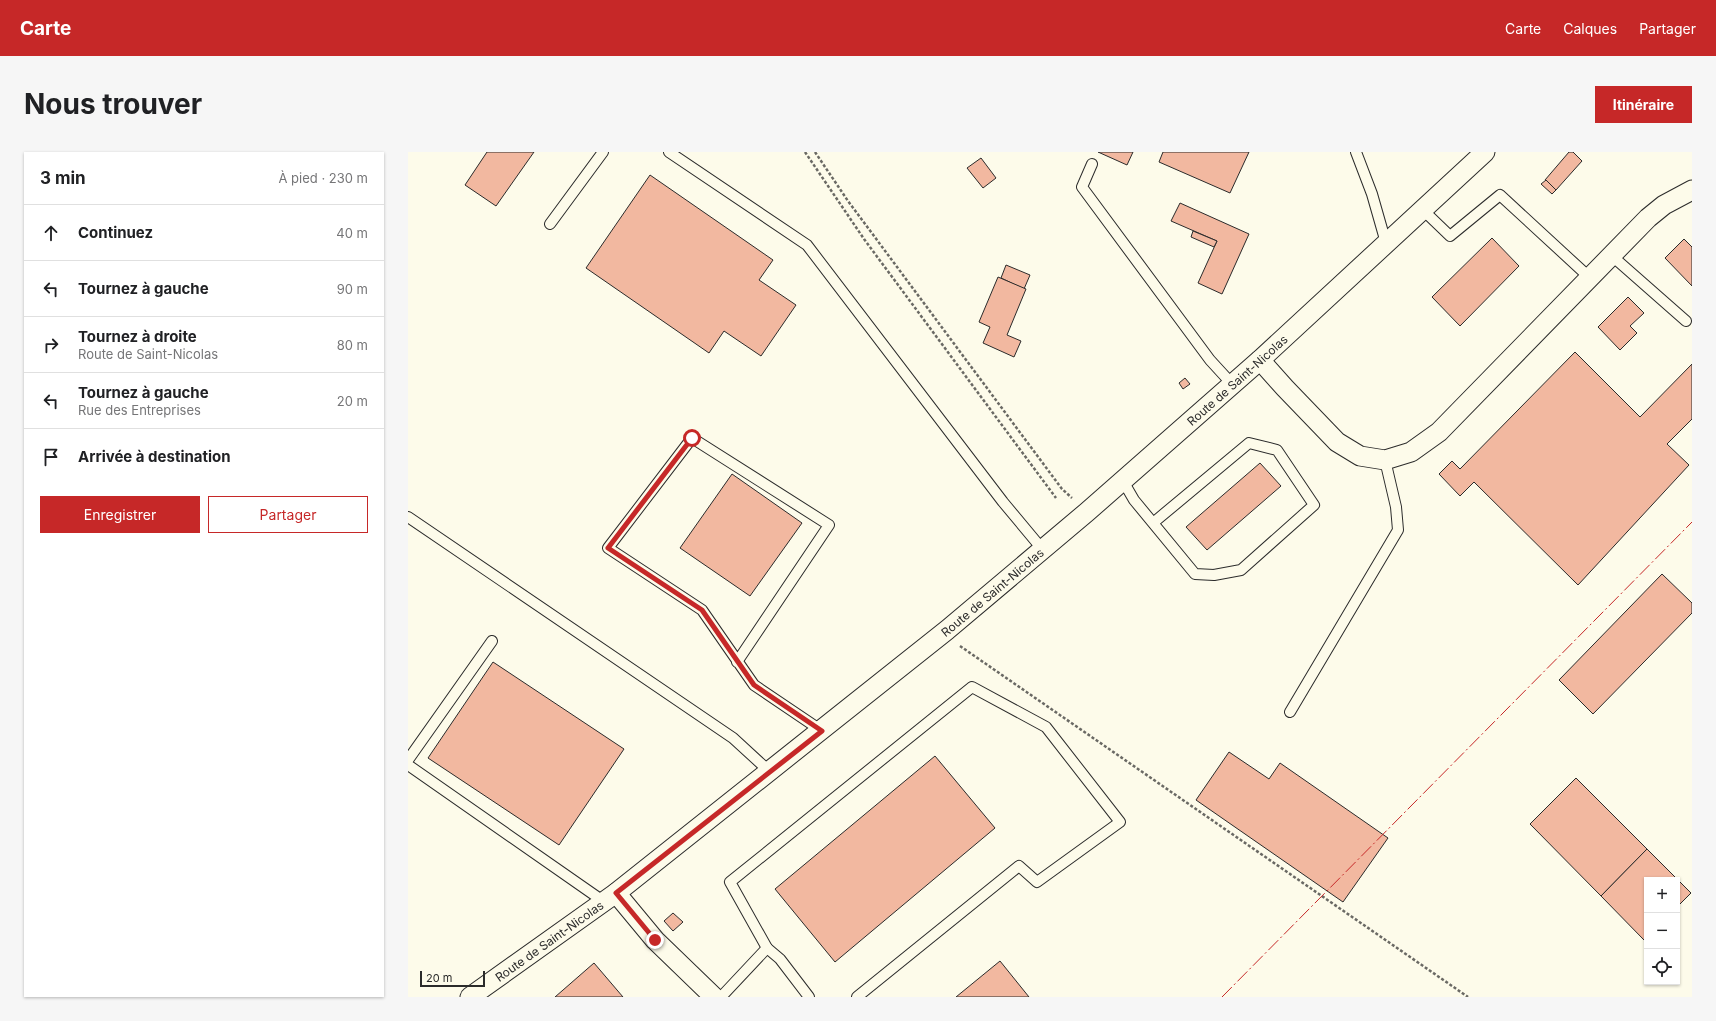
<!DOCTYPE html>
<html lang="fr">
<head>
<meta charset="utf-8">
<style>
  :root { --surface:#fff; --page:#f6f6f6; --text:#202124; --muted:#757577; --line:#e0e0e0; --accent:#c62828 }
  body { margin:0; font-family:Inter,sans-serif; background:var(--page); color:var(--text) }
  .controls { position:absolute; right:12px; bottom:12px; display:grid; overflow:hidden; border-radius:0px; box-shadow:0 1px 3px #0004 }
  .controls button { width:36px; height:36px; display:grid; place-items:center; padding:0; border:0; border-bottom:1px solid var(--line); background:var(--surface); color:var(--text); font:20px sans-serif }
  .scale { position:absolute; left:12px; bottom:10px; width:65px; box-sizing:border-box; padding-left:4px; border:2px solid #2b2b2b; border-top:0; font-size:11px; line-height:14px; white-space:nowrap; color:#2b2b2b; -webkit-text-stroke:3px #fdfbea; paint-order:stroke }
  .stop { position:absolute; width:12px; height:12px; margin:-9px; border:3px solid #c62828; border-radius:50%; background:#fff }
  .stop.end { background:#c62828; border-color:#fff; box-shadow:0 1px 4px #0008 }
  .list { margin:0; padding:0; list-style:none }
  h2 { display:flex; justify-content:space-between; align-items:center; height:52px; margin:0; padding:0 16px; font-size:17px }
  h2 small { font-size:13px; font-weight:400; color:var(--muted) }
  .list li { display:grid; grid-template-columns:26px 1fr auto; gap:12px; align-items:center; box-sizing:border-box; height:56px; padding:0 16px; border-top:1px solid var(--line) }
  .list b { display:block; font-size:15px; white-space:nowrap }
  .list p { margin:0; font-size:13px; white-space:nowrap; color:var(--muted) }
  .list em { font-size:13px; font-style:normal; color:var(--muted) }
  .actions { display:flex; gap:8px; padding:12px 16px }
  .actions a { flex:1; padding:9px 0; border:1px solid var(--accent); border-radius:0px; text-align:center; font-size:14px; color:var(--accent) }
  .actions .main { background:var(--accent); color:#fff }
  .icon { flex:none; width:22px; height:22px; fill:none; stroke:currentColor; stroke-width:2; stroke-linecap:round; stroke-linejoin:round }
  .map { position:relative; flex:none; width:1284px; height:845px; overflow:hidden; border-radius:0px }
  header { display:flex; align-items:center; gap:24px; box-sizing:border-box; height:56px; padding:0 20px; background:var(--accent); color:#fff }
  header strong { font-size:19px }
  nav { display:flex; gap:22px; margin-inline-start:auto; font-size:14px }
  .intro { display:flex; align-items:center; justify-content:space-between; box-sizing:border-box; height:96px; padding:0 24px }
  h1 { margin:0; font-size:28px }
  .button { padding:10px 18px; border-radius:0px; background:var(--accent); color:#fff; font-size:14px; font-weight:700 }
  main { display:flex; gap:24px; padding:0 24px }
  aside { flex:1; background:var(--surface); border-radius:0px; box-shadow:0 1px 3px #0004 }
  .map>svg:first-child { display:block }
  .building { fill:#f2b8a0; stroke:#2b2b2b }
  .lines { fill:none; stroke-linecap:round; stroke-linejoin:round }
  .lane-casing { stroke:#2b2b2b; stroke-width:12 }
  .street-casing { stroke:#2b2b2b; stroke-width:21 }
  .path { stroke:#6a6964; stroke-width:2.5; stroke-dasharray:3 2; stroke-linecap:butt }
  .lane { stroke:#fdfbea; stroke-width:10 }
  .street { stroke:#fdfbea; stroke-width:19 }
  .power { stroke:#c62828; stroke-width:1; stroke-dasharray:14 3 2 3; stroke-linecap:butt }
  .route { stroke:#c62828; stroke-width:5 }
  .labels { text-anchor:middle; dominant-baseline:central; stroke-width:3; stroke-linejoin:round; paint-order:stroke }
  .street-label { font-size:12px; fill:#2b2b2b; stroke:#fdfbea }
</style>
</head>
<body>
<header>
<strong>Carte</strong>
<nav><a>Carte</a><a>Calques</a><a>Partager</a></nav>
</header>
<div class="intro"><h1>Nous trouver</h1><a class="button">Itinéraire</a></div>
<main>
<aside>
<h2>3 min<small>À pied · 230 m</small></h2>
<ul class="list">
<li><svg class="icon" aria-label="ahead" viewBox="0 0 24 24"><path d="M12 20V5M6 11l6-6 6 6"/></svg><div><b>Continuez</b></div><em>40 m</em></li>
<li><svg class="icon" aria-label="left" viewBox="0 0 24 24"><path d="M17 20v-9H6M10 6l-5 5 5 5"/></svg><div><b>Tournez à gauche</b></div><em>90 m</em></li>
<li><svg class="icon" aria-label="right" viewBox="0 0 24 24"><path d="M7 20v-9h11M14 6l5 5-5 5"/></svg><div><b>Tournez à droite</b><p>Route de Saint-Nicolas</p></div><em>80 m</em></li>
<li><svg class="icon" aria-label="left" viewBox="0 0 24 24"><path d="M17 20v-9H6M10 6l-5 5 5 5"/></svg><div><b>Tournez à gauche</b><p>Rue des Entreprises</p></div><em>20 m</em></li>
<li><svg class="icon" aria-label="arrive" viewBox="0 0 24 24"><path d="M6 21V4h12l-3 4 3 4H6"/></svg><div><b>Arrivée à destination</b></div></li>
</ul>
<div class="actions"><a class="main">Enregistrer</a><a>Partager</a></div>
</aside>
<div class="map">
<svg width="1284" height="845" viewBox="0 0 1284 845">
  <rect width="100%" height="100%" fill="#fdfbea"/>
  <g class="building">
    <path d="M79 0H126L88 54 57 33Z"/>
    <path d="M690 0H725L719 13Z"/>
    <path d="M755 0H841L822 41 751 10Z"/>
    <path d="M1161 0H1165L1174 9 1148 38 1137 28Z"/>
    <path d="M573 6 588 26 575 36 559 16Z"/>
    <path d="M242 23 365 108 351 128 388 153 353 204 316 179 301 201 178 116Z"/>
    <path d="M1138 28 1148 38 1144 42 1133 32Z"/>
    <path d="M772 51 841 82 814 142 790 131 809 89 763 69Z"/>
    <path d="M785 79 809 89 806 95 783 85Z"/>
    <path d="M1084 86 1111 114 1052 174 1024 145Z"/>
    <path d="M1276 87 1284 95V134L1257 106Z"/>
    <path d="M598 113 622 123 616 137 593 126Z"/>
    <path d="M590 125 618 137 599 183 613 189 606 205 575 191 582 175 571 170Z"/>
    <path d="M1220 145 1236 161 1222 174 1229 181 1212 198 1190 175Z"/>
    <path d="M1167 200 1232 265 1284 212V267L1259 292 1281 313 1170 433 1066 330 1052 344 1031 322 1044 309 1052 317Z"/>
    <path d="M777 226 782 232 775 237 771 231Z"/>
    <path d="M852 311 873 334 799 398 778 375Z"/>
    <path d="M324 322 394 371 342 444 272 396Z"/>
    <path d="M1254 422 1284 451V461L1185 562 1151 528Z"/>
    <path d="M85 510 216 597 151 693 20 606Z"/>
    <path d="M821 600 861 627 872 611 980 686 935 750 788 648Z"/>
    <path d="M527 604 587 676 427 810 367 737Z"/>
    <path d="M1168 626 1239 697 1193 744 1122 672Z"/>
    <path d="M1239 697 1283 741 1269 755V728H1239V785L1236 788 1193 744Z"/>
    <path d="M265 761 275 770 265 779 256 769Z"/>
    <path d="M592 809 621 845H548Z"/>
    <path d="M186 811 215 845H147Z"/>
  </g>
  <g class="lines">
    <defs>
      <g id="lane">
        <path d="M261 0 399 93 595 350 635 398"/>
        <path d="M948 0 964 42 978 91"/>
        <path d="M684 12 674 35 802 208 824 232"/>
        <path d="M1015 58 1042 84 1092 43 1181 125"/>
        <path d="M142 72 195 0"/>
        <path d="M1203 103 1278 169"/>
        <path d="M715 329 726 348 787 422 806 423 833 418 906 353 869 298 841 291 745 371"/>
        <path d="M0 365 325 586 362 620"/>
        <path d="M329 510 421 373 284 286 200 396 294 458 346 533 414 579"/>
        <path d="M882 560 990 378 988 355 977 308"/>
        <path d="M0 608 84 489"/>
        <path d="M0 613 195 749"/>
        <path d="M313 845 359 796"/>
        <path d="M401 845 372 807 359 796 322 730 564 535 638 575 712 670 629 730 611 714 449 845"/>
      </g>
      <g id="street">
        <path d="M852 208 877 236 929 290 952 304 977 308 1003 300 1031 280 1240 66 1256 53 1284 38"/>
        <path d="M208 741 247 788 306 845"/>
        <path id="s1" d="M62 845 208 741 539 478 679 360 852 208 1077 0"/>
      </g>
    </defs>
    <use href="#lane" class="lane-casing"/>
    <use href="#street" class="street-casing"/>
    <g class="path">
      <path d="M397 0 456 87 648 346"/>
      <path d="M407 0 440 49 654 337 664 346"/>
      <path d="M552 494 1060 845"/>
    </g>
    <use href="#lane" class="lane"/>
    <use href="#street" class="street"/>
    <path class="power" d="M814 845 1284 370"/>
  </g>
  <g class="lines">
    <path class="route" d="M247 788 208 741 414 579 346 533 294 458 200 396 284 286"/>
  </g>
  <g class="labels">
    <g class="street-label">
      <text stroke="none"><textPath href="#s1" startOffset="985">Route de Saint-Nicolas</textPath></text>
      <text stroke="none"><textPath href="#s1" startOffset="661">Route de Saint-Nicolas</textPath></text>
      <text stroke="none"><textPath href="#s1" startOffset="97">Route de Saint-Nicolas</textPath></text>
    </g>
  </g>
</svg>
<div class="controls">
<button>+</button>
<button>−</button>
<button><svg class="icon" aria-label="locate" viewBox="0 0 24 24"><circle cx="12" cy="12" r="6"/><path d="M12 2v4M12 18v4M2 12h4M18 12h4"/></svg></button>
</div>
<div class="scale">20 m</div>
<div class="stop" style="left:284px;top:286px"></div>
<div class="stop end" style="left:247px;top:788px"></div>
</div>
</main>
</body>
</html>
